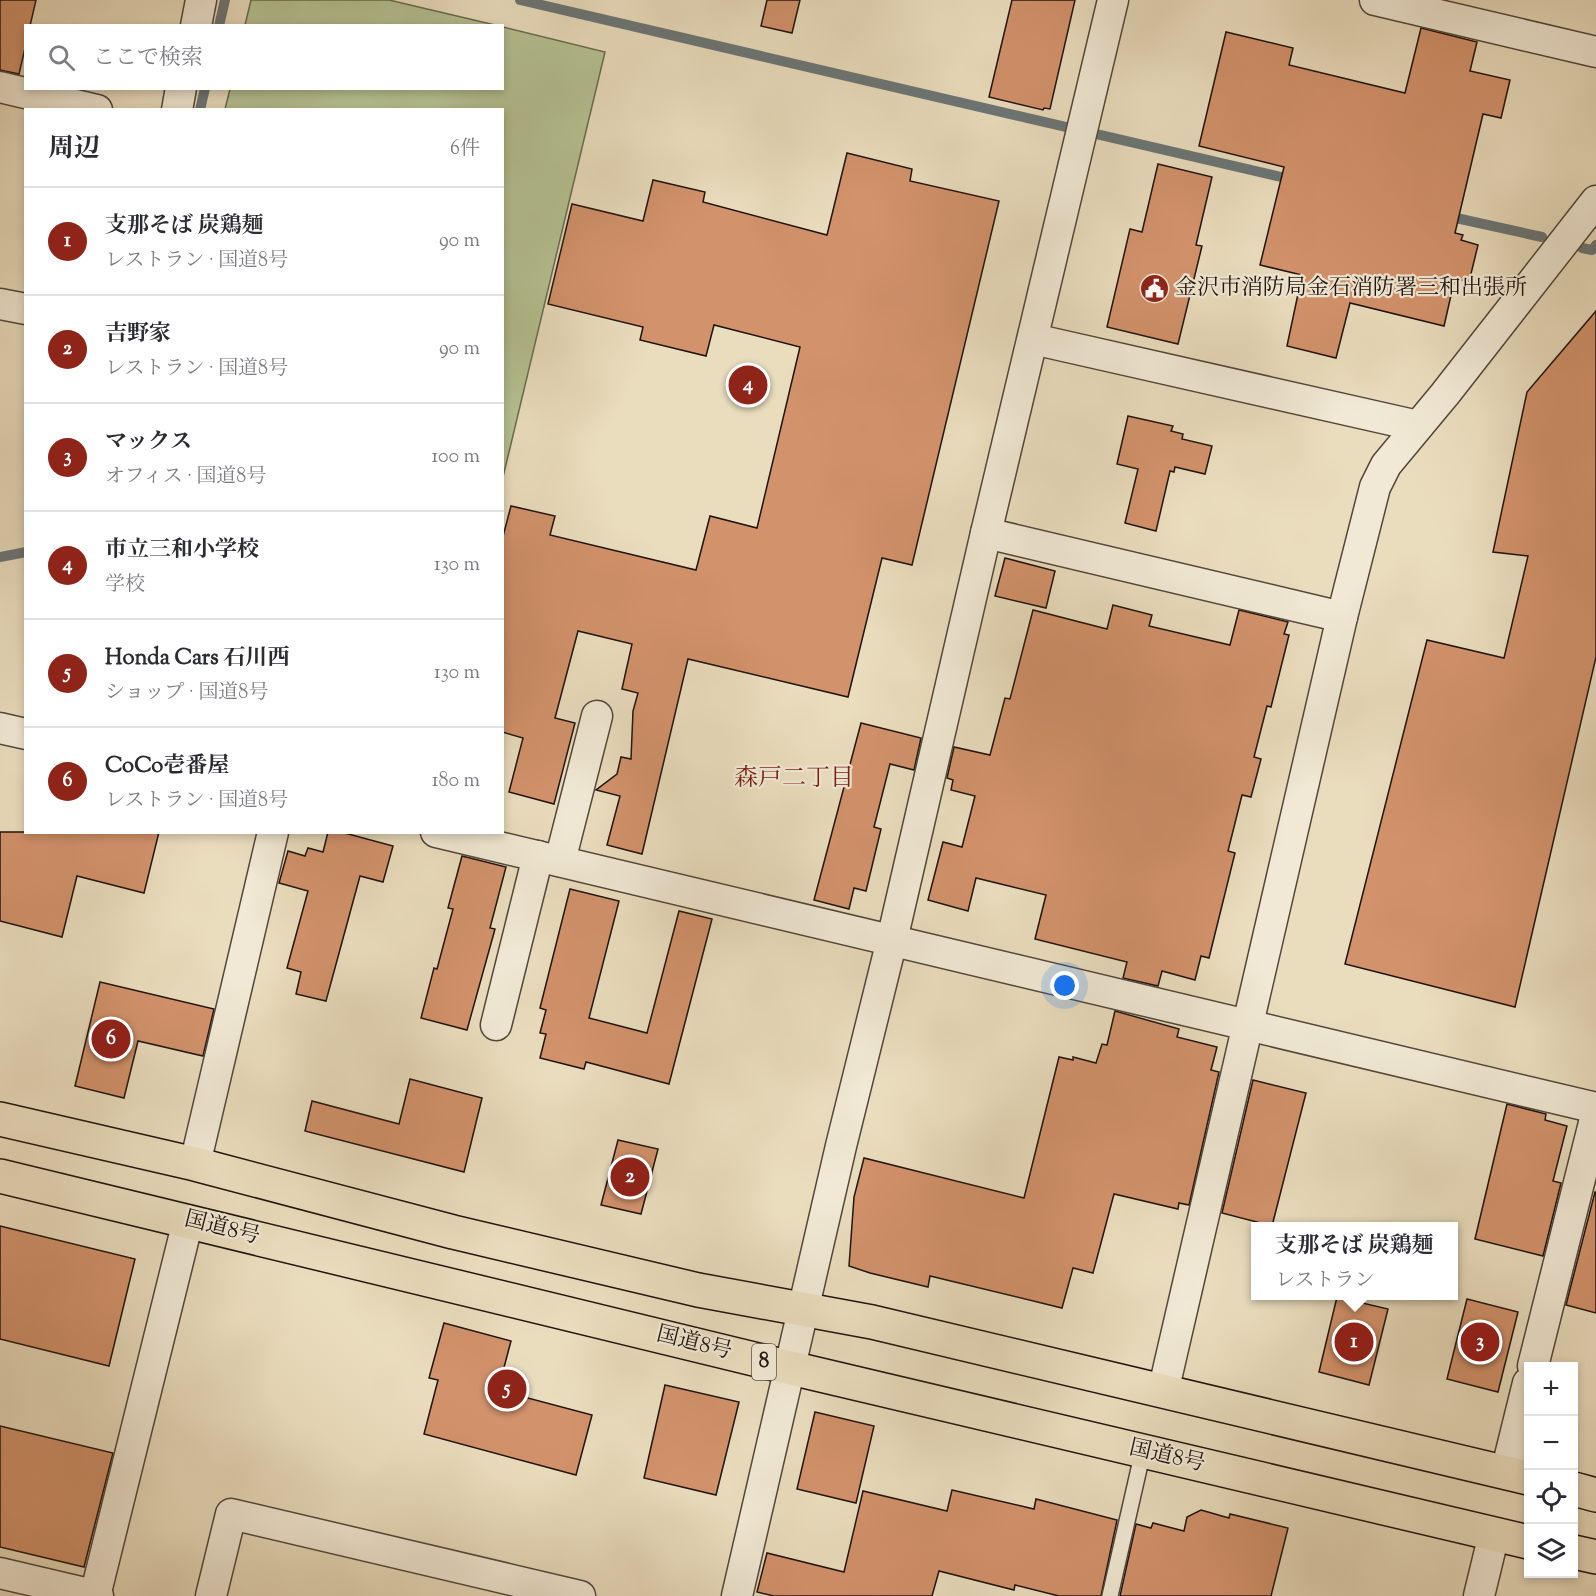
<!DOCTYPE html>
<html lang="ja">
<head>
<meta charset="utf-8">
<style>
  :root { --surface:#fff; --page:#f2f2f3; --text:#2b2b33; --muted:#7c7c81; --line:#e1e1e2; --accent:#8f2418 }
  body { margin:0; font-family:"Sorts Mill Goudy","Noto Serif JP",serif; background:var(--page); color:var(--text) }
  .controls { position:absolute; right:18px; bottom:18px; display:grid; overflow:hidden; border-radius:0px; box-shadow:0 3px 9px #0003 }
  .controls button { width:54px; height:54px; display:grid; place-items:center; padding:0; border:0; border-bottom:2px solid var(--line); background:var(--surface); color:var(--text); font:30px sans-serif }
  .you { position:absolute; left:1065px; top:986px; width:21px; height:21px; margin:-15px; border:4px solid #fff; border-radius:50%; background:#1a73e8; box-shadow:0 0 0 9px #1a73e833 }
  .badge { display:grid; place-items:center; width:39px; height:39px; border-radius:50%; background:var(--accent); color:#fff; font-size:20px; font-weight:700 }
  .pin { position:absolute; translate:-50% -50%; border:3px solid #fff; box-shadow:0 2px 6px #0006 }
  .popup { position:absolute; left:1251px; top:1222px; width:207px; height:78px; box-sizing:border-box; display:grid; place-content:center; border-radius:0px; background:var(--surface); filter:drop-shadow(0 2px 4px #0005); font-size:20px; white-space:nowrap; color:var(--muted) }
  .popup b { font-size:22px; color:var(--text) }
  .popup::after { content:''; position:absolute; left:50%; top:100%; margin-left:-12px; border:12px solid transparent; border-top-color:var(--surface) }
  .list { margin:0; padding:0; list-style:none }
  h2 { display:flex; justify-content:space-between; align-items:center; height:78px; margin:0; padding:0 24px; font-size:26px }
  h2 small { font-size:20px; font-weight:400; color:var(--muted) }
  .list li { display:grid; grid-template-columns:39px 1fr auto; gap:18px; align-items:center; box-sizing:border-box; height:108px; padding:0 24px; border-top:2px solid var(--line) }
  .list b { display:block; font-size:22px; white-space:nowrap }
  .list p { margin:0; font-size:20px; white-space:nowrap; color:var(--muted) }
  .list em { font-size:20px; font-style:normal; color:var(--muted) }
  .icon { flex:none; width:33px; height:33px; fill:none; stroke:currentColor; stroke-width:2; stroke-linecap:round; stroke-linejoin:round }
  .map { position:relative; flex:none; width:1596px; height:1596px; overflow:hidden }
  .search { position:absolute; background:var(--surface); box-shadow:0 3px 9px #0003; left:24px; top:24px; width:480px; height:66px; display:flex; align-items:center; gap:15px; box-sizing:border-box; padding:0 21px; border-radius:0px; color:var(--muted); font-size:22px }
  .panel { position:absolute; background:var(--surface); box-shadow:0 3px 9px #0003; left:24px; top:108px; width:480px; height:726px; border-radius:0px }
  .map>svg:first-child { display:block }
  .green { fill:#b5c293; stroke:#6a6a51; stroke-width:1.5 }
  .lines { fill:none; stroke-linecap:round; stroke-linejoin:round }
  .stream { stroke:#6b7677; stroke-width:10 }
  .building { fill:#d2926c; stroke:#1f130f; stroke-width:1.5 }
  .service-casing { stroke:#52463b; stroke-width:18 }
  .minor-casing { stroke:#52463b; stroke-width:33 }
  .trunk-casing { stroke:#1f130f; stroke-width:36 }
  .service { stroke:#f1e9d5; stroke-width:15 }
  .minor { stroke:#f1e9d5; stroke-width:30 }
  .trunk { stroke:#eaddbe; stroke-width:33 }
  .labels { text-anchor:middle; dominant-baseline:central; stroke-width:4.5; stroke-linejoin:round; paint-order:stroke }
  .shield { fill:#f1e9d5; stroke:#5e534a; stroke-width:1.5 }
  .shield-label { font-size:21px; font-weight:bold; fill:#1f130f }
  .poi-label { font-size:22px; fill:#1f130f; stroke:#f1e9d5; text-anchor:start }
  .street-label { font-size:22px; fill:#1f130f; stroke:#f1e9d5 }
  .neighbourhood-label { font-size:24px; fill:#7a1f14; stroke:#f1e9d5 }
</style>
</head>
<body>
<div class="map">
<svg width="1596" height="1596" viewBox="0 0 1596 1596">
  <rect width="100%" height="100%" fill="#eaddbe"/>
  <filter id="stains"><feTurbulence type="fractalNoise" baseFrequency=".00333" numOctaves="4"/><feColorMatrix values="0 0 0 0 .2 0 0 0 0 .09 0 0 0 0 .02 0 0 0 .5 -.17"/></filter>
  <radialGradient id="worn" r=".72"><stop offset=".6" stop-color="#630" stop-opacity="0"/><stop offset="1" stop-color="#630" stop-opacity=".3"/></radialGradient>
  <g class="green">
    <path d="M251 0H389L495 25H245Z"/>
    <path d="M503 27 605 52 503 477 502 110 225 109 230 89 502 88Z"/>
  </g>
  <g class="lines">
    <g class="stream">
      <path d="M520 0 1294 180"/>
      <path d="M219 26 225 0"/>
      <path d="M200 110 205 88"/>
      <path d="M1447 216 1542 237"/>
      <path d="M1582 248 1592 250 1596 245"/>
      <path d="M0 557 26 552"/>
    </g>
  </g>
  <g class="building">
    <path d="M0 0H36L30 26H26V44L19 74 0 70Z"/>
    <path d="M767 0H800L792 33 761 26Z"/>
    <path d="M1012 0H1075L1050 109 1044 108 1043 110 989 97Z"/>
    <path d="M1421 28 1477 42 1470 71 1510 80 1501 118 1483 114 1455 233 1463 235 1461 240 1478 245 1469 282 1455 278 1444 326 1350 303 1336 358 1287 346 1302 275 1260 265 1284 167 1199 146 1226 32 1293 48 1289 65 1405 93Z"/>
    <path d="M847 153 912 169 910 181 999 201 912 565 882 558 848 697 688 659 642 854 607 845 620 796 596 790 617 774 621 757 631 759 633 711 638 693 622 689 632 644 578 631 555 718 575 723 554 804 509 792 523 738 502 732V540L511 506 555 516 550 535 696 570 710 516 757 528 800 347 714 325 706 356 640 340 643 327 548 304 572 204 643 221 653 180 705 192 703 202 827 235Z"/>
    <path d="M1158 164 1212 177 1196 245 1202 246 1178 344 1107 327 1130 229 1142 232Z"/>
    <path d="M1596 311V657L1515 1007 1345 964 1427 640 1504 658 1528 556 1493 552 1527 392Z"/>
    <path d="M1128 416 1173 426 1171 431 1183 434 1182 439 1212 446 1205 474 1175 467 1174 472 1170 471 1156 531 1125 523 1138 469 1117 464Z"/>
    <path d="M1005 558 1055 571 1046 608 995 596Z"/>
    <path d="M1113 605 1152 615 1149 626 1230 645 1239 610 1288 622 1284 634 1289 635 1271 707 1267 706 1254 757 1261 759 1251 797 1242 795 1228 851 1235 853 1209 958 1201 956 1195 980 1162 971 1158 986 1123 978 1127 962 1035 939 1046 895 976 878 968 911 928 900 943 842 962 847 975 796 951 790 953 780 947 778 954 747 990 755 1005 698 1010 699 1033 610 1107 629Z"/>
    <path d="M861 723 921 738 914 770 890 764 874 827 881 829 866 891 854 888 849 909 814 900Z"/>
    <path d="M0 832H159L144 893 77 876 62 937 0 921Z"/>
    <path d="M328 832H341L393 846 383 882 360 876 326 1001 296 994 301 972 287 968 308 891 279 883 288 851 305 856 308 848 323 852Z"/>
    <path d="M462 856 506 867 490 928 495 929 467 1030 421 1018 434 968 437 969 453 909 448 908Z"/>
    <path d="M570 889 619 901 589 1018 647 1033 679 911 712 919 669 1084 586 1062 584 1069 540 1058 546 1034 540 1033 546 1010 540 1008Z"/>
    <path d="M100 982 214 1009 203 1056 138 1041 124 1098 75 1086Z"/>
    <path d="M1115 1011 1179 1029 1177 1037 1217 1047 1211 1070 1219 1072 1189 1205 1179 1203 1178 1209 1114 1194 1093 1273 1073 1268 1062 1308 930 1276 928 1287 870 1273 849 1266 854 1197 864 1158 1024 1198 1059 1057 1073 1060V1057L1096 1063 1102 1044 1107 1045Z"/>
    <path d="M410 1079 482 1098 464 1172 305 1131 312 1101 399 1124Z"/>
    <path d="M1253 1080 1306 1093 1272 1226 1222 1213Z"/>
    <path d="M1507 1104 1546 1114 1545 1120 1567 1126 1553 1181 1561 1183 1543 1256 1475 1239Z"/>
    <path d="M618 1140 658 1149 641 1214 601 1205Z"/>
    <path d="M1595 1192H1596V1313L1566 1305Z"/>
    <path d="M0 1226 135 1259 109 1366 0 1339Z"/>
    <path d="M1337 1297 1388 1309 1369 1385 1319 1372Z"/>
    <path d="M1467 1299 1518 1312 1498 1392 1447 1379Z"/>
    <path d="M444 1323 511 1341 498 1390 592 1415 576 1475 424 1434 438 1380 429 1378Z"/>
    <path d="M665 1385 739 1402 716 1495 644 1478Z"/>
    <path d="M815 1412 874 1426 856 1503 797 1489Z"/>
    <path d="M0 1426 113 1453 84 1567 0 1547Z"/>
    <path d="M952 1490 1034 1509 1036 1499 1117 1520 1101 1596H1059L1015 1585 1014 1590 939 1571 932 1596H774L757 1592 767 1553 844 1572 863 1491 947 1511Z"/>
    <path d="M1201 1510 1229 1518 1230 1514 1288 1528 1271 1596H1120L1136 1524 1151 1528 1153 1523 1184 1531 1187 1517Z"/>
  </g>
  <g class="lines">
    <defs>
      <path id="service" d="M1110 1596 1143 1451"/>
      <g id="minor">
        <path d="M1375 0 1596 52"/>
        <path d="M196 26 201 0"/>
        <path d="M0 87 97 110"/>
        <path d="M177 110 181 88"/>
        <path d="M0 304 26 309"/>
        <path d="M1033 339 1418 426"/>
        <path d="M986 533 1342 617"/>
        <path d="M0 728 26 734"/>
        <path d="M436 832 1596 1108"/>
        <path d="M560 861 597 716"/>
        <path d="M496 1025 538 856"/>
        <path d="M195 1164 273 832"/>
        <path d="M1533 1366 1596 1115"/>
        <path d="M1163 1392 1342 617 1375 487 1386 465 1445 394 1596 201"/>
        <path d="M1506 1472 1528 1383"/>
        <path d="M0 1573 98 1596"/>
        <path d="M95 1596 188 1221"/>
        <path d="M211 1596 231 1514 580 1596"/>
        <path d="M737 1596 841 1146 892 940 986 533 1113 0"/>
        <path d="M1479 1596 1494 1534"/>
      </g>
      <g id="trunk">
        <path d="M0 1119 195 1164 453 1232 698 1290 872 1322 1528 1478"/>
        <path d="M0 1176 791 1368 1528 1542"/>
        <path d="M1574 1489 1596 1495"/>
        <path d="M1574 1552 1596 1557"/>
      </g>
    </defs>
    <use href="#service" class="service-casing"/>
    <use href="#minor" class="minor-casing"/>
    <use href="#trunk" class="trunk-casing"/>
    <use href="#service" class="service"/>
    <use href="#minor" class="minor"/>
    <use href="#trunk" class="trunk"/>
  </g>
  <defs>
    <symbol id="civic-disc" viewBox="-11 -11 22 22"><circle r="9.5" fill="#8f2418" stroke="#f1e9d5"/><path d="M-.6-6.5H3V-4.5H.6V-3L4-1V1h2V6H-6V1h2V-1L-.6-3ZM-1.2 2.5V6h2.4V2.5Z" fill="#fff"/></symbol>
  </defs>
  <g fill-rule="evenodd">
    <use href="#civic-disc" x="1138" y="272" width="33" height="33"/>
  </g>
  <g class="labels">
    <rect class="shield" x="752" y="1344" width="24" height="36" rx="4.5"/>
    <g class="shield-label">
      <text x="764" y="1362">8</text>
    </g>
    <g class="poi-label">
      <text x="1175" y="289">金沢市消防局金石消防署三和出張所</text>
    </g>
    <g class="street-label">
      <text transform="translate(222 1229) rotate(14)">国道8号</text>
      <text transform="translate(694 1344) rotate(14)">国道8号</text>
      <text transform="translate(1167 1457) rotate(13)">国道8号</text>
    </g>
    <g class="neighbourhood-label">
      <text x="794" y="779">森戸二丁目</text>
    </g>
  </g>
  <rect width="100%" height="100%" filter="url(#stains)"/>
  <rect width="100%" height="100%" fill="url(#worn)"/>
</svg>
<div class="controls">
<button>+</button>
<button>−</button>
<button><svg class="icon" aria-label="locate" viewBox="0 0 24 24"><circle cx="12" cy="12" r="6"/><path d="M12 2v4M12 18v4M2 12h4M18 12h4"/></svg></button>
<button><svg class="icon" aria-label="layers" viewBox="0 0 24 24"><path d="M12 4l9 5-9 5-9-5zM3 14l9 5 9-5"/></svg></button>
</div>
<div class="you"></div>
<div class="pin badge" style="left:1354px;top:1342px">1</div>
<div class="popup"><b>支那そば 炭鶏麺</b>レストラン</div>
<div class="pin badge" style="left:630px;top:1177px">2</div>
<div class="pin badge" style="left:1480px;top:1342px">3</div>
<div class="pin badge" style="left:748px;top:385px">4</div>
<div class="pin badge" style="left:507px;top:1389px">5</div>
<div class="pin badge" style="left:111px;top:1039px">6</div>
<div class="search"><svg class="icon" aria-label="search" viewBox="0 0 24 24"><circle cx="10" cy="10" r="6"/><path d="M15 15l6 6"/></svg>ここで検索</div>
<section class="panel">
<h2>周辺<small>6件</small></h2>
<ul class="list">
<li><span class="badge">1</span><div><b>支那そば 炭鶏麺</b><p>レストラン · 国道8号</p></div><em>90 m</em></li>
<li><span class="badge">2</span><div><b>吉野家</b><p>レストラン · 国道8号</p></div><em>90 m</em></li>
<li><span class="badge">3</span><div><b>マックス</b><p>オフィス · 国道8号</p></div><em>100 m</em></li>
<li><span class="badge">4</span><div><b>市立三和小学校</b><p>学校</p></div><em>130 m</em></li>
<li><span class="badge">5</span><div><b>Honda Cars 石川西</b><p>ショップ · 国道8号</p></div><em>130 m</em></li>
<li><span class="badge">6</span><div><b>CoCo壱番屋</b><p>レストラン · 国道8号</p></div><em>180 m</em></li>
</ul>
</section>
</div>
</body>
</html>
